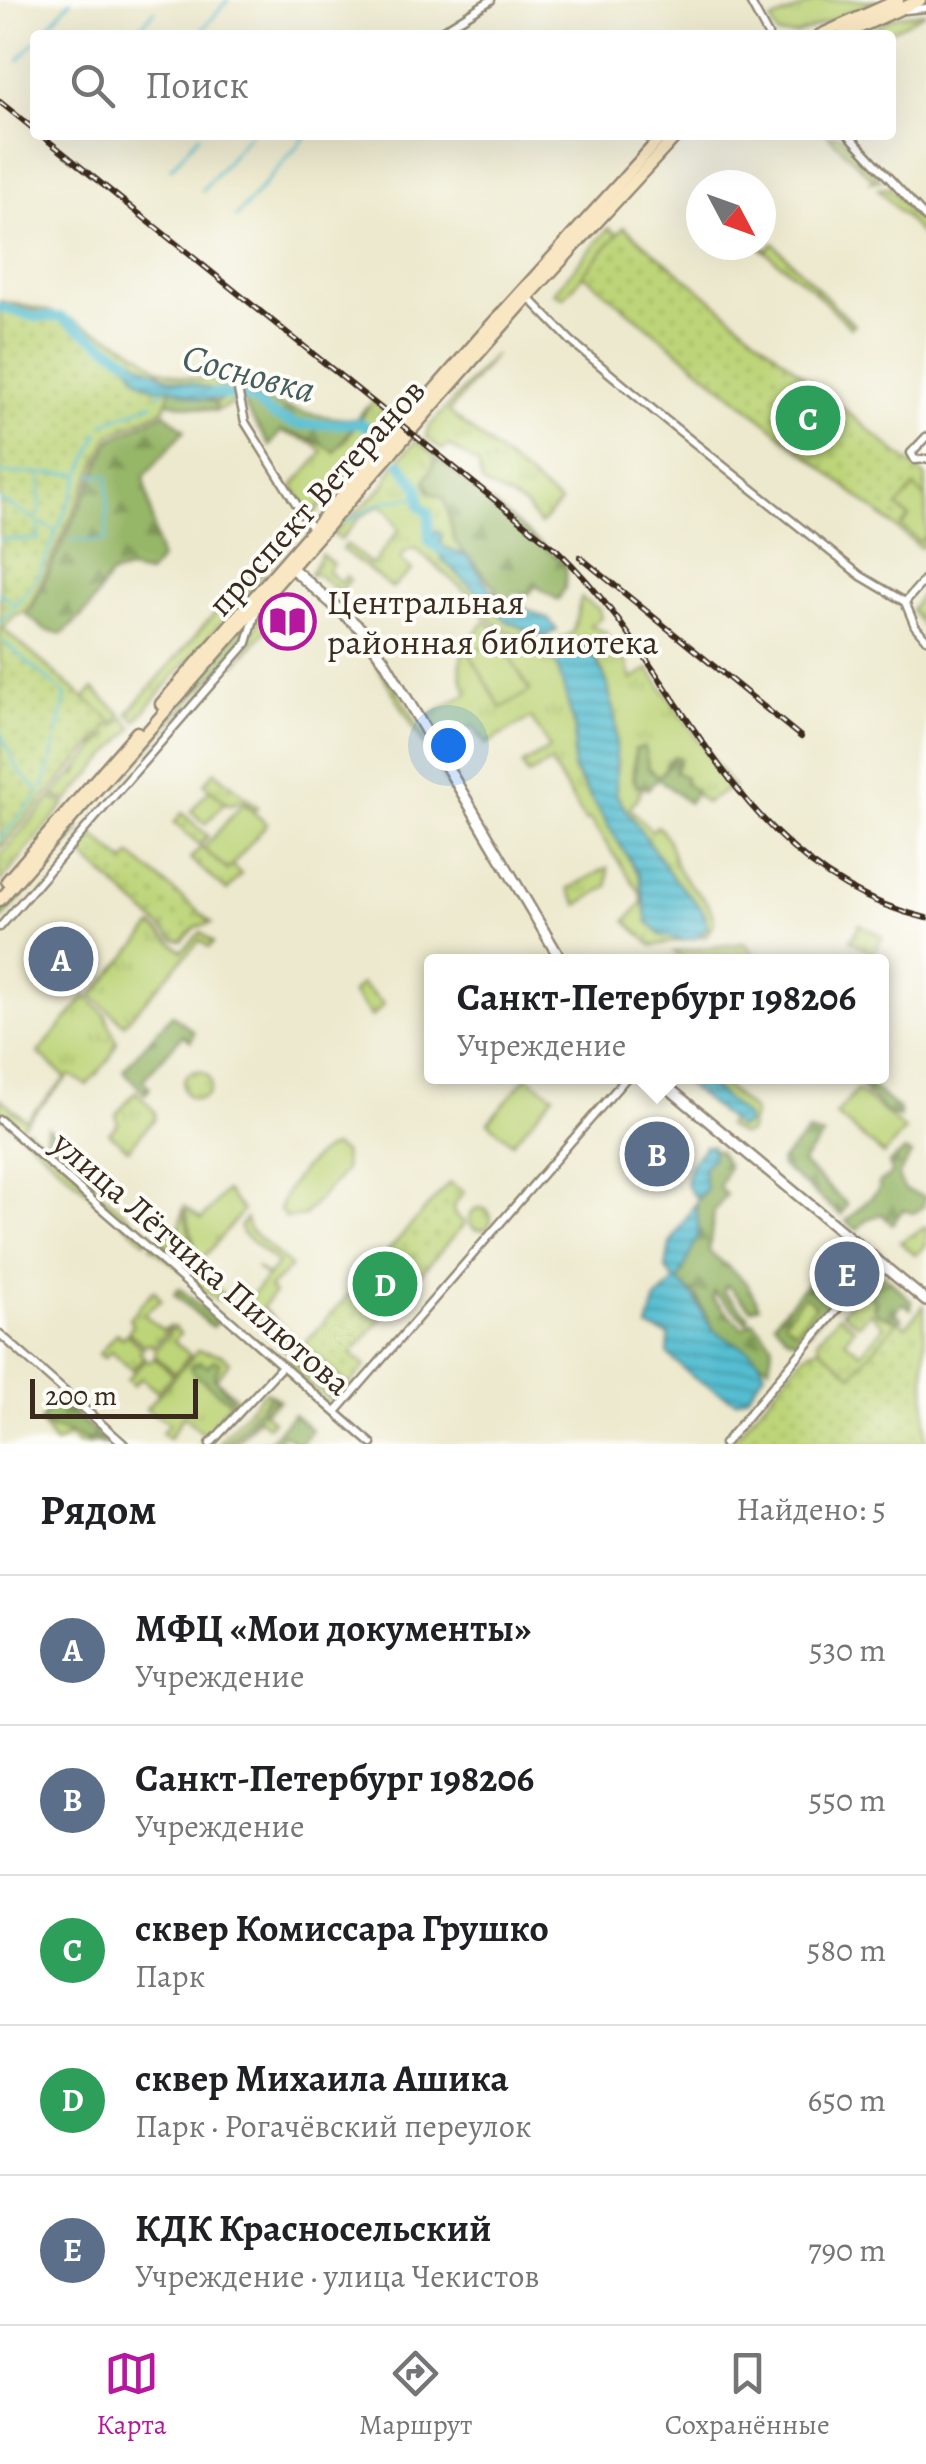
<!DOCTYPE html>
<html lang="ru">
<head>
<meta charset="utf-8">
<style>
  :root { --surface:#fff; --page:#f2f2f2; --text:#202124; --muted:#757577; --line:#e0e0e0; --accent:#b5179e }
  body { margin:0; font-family:Alegreya,serif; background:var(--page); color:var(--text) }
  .compass { position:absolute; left:686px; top:170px; width:90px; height:90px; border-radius:50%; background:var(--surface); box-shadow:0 10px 40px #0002; rotate:131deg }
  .scale { position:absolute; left:30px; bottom:25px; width:168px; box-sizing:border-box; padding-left:10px; border:5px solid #3b2a1e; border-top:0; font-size:28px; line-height:35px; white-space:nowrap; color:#3b2a1e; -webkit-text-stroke:8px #fdfcf7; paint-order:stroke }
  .you { position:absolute; left:448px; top:745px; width:35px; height:35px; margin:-25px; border:8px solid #fff; border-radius:50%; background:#1a73e8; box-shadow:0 0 0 15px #1a73e833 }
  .badge { display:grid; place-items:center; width:65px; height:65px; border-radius:50%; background:var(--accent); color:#fff; font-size:32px; font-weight:700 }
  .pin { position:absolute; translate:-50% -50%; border:5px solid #fff; box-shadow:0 2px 10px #0006 }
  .popup { position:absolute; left:424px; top:954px; width:465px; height:130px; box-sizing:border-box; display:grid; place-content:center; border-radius:10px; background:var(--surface); filter:drop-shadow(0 2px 8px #0005); font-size:32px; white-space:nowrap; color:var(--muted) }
  .popup b { font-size:38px; color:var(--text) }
  .popup::after { content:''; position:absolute; left:50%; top:100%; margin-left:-20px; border:20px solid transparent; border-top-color:var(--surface) }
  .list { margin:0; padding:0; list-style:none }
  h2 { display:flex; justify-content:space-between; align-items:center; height:130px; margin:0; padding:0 40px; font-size:42px }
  h2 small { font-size:32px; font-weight:400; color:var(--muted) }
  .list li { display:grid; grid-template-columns:65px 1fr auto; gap:30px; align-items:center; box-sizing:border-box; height:150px; padding:0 40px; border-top:2px solid var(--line) }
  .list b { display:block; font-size:38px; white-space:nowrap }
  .list p { margin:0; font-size:32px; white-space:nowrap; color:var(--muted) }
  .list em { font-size:32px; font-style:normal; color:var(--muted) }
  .icon { flex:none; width:55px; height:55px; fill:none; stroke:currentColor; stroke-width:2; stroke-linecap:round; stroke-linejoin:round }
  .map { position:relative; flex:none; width:926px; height:1444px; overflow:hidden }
  .search { position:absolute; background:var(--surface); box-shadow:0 10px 40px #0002; left:30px; right:30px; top:30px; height:110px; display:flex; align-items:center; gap:25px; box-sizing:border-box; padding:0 35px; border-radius:10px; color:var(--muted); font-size:38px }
  .sheet { height:880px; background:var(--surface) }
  nav { display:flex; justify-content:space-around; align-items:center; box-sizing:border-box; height:140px; border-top:2px solid var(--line); background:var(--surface); font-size:28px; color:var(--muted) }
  nav a { display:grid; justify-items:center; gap:5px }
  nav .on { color:var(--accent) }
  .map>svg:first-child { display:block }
  .grass { fill:url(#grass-tufts); stroke:#7c7f4b; stroke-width:2.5 }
  .forest { fill:url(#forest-firs); stroke:#687043; stroke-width:2.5 }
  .park { fill:url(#park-dots); stroke:#7c7f4b; stroke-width:2.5 }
  .pitch { fill:#bdd478; stroke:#7c7f4b; stroke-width:2.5 }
  .water { fill:url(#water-rules); stroke:#487478; stroke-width:2.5 }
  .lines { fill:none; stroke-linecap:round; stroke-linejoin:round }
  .stream { stroke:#54bed1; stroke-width:2.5 }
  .river { stroke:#54bed1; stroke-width:10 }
  .minor-casing { stroke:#948a76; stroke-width:11 }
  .tertiary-casing { stroke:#948a76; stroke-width:14 }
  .secondary-casing { stroke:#948a76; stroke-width:15 }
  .minor { stroke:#fff; stroke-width:6 }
  .tertiary { stroke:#fff; stroke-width:9 }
  .secondary { stroke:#f9e7c3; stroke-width:10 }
  .rail-casing { stroke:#3b2a1e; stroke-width:6 }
  .rail { stroke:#fdfcf7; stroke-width:2.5; stroke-dasharray:8; stroke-linecap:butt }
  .labels { text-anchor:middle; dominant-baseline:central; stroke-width:8; stroke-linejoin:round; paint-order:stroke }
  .street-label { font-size:35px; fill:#3b2a1e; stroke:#fdfcf7 }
  .poi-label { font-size:35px; fill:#3b2a1e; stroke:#fdfcf7; text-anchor:start }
  .water-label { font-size:38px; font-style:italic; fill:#445e5d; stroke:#fdfcf7 }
</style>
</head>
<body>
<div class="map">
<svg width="926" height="1444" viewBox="0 0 926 1444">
  <defs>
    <pattern id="grass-tufts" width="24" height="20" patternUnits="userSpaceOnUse" patternTransform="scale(2.5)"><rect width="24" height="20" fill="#bdd478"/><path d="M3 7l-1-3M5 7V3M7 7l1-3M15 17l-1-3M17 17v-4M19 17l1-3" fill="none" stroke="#a3b667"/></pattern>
    <pattern id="forest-firs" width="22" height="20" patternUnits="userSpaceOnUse" patternTransform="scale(2.5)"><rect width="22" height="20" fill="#96b668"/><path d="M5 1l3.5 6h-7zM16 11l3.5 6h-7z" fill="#7c9455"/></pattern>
    <pattern id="park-dots" width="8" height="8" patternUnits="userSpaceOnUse" patternTransform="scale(2.5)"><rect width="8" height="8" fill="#bdd478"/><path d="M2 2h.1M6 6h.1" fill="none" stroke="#a3b667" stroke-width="1.8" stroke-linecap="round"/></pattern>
    <pattern id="water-rules" width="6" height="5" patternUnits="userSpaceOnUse" patternTransform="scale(2.5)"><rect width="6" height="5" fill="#54bed1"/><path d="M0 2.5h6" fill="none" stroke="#479ba9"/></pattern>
  </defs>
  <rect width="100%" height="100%" fill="#fdfcf7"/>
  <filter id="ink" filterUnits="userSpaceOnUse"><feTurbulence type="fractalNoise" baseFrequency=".01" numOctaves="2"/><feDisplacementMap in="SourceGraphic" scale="20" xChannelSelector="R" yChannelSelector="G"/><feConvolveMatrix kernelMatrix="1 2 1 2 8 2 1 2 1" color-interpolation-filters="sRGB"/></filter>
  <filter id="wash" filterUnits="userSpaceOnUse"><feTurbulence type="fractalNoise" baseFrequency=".0048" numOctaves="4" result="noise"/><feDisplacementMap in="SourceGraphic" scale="40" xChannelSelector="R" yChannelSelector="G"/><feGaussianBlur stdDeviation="2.25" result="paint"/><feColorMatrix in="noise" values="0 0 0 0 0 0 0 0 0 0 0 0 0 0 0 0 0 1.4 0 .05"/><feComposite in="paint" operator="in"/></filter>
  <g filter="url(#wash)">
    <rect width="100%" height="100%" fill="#ede9ce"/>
    <g class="grass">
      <path d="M818 0H880L796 35H778L771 21Z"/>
      <path d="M926 12 884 35 867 32 896 16Z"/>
      <path d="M828 135H839L881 180 870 182 873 179Z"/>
      <path d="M888 187 926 228V240L878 189Z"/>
      <path d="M609 228 618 235 564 297 553 293Z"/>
      <path d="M773 243 854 325 851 328 812 289 757 245 767 250Z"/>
      <path d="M0 301C23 305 47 309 68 318 103 333 172 388 209 378L232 392 234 403 216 411V403L222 399 219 391 174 380 0 313Z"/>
      <path d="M495 354 449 412 560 503 540 525 525 506 482 483 478 464 448 445 442 450 426 437 428 428Z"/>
      <path d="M373 401 397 420 312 516 306 515 294 485 323 452 313 443 280 431 327 446 342 444Z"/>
      <path d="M417 440 437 458 425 481 444 498 455 542 497 589 465 554 444 549 436 531 433 534 431 511 422 505V486L399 459Z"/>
      <path d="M395 463 416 487 419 506 427 513 428 541 508 622 549 640C519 642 494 624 472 605L475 600 415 548 404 552 401 560 412 570 392 588 342 549 346 544 372 565 399 530 389 511 380 505 360 517 340 540 333 534 383 487Z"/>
      <path d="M277 542 284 549 136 721 128 713Z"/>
      <path d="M321 554 333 564 327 571 340 582 346 576 350 580 339 592 317 574 310 575Z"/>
      <path d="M926 587V631L911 610Z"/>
      <path d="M274 597 283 611 234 667 250 644 261 611Z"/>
      <path d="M581 598 599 609 601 618 590 625 606 633 617 659 626 660 632 680 649 669 732 787 705 803 675 773 680 758 669 760 662 774 656 775 635 752 632 778 642 790 630 808 652 831 657 826C672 838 670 855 679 870 690 891 713 898 714 924L705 937 697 936 705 930 706 915 673 878 616 794V723L607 682 596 656 564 647 554 653 575 729 573 770 639 875 648 922 661 935 683 940 652 946 626 921 642 903 641 894 589 819 585 821 551 763 528 775 522 765 550 748 531 718 486 744 473 726 445 741 429 715 468 693C451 662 465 646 485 621 514 642 541 654 573 632Z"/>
      <path d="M372 650 381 662 465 805 461 807 369 652Z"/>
      <path d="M93 689 121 714 113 728 124 717 133 728 67 801 53 795 76 771V777L80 766 109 734 96 746 91 744 81 702Z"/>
      <path d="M215 771 258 807 255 810 243 800 229 805 204 784Z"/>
      <path d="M51 798 65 804 0 883V856Z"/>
      <path d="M201 847 227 870 231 865 241 874 227 891 190 859Z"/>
      <path d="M608 867V886L578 905 568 889Z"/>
      <path d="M153 926 182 951 201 932 213 943 209 948 200 940 124 1024 92 996Z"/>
      <path d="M745 943 760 961 719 957 685 961 674 952Z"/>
      <path d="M361 984 384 1004 372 1017 352 993Z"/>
      <path d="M86 996 105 1014 117 1042 109 1060 87 1085 70 1075 18 1130 0 1115V1098L26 1120 66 1078 38 1053Z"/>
      <path d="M701 1077H714L754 1112 748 1133 740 1135 726 1125 730 1121 740 1129Z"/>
      <path d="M136 1091 155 1112V1118L128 1149 109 1133 118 1124 116 1115Z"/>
      <path d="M27 1129 92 1186 87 1191 22 1134Z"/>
      <path d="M95 1188 150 1236 145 1242 90 1194Z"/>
      <path d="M226 1191 243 1211 199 1263 185 1207 202 1219Z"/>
      <circle cx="480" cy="1219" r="11"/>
      <path d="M183 1208 197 1265 193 1269 157 1238 163 1231 168 1234 175 1226 180 1228Z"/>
      <path d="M246 1219 249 1229 291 1267 269 1288 274 1293 262 1308 298 1341 290 1354 240 1309 267 1277 255 1267 268 1276 278 1264 242 1233 240 1227Z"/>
      <path d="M155 1240 192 1271 188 1275 150 1246Z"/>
      <path d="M198 1271 223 1294 217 1300 192 1282Z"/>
      <path d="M884 1275 891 1281 876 1284 873 1309 905 1327 907 1343 836 1385 817 1340 839 1315 854 1328 845 1340 861 1353 884 1326 869 1312 858 1325 842 1312 872 1277 880 1279Z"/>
      <path d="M154 1290 161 1300 144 1314 162 1330 171 1326 153 1347 149 1343 145 1346 128 1332 133 1326 129 1318Z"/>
      <path d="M174 1327 180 1333 174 1341 190 1355 175 1373 155 1356 156 1349Z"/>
      <path d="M116 1333 122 1338 126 1334 143 1349 140 1353 144 1357 132 1370 111 1351 104 1358 99 1354Z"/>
      <path d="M304 1344 349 1385 337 1399 293 1357Z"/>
      <path d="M198 1350 222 1355 230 1362 216 1379 239 1400 204 1444H200L206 1436 183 1416 169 1439 162 1433 169 1423 146 1409Z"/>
      <path d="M154 1358 173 1374 157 1392 141 1378 133 1386 127 1380 146 1359 150 1362Z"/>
      <path d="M291 1359 335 1400 332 1404 287 1366Z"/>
      <path d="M265 1391 280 1400 264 1412 273 1421 268 1426 259 1418 236 1444H222L220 1441Z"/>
      <path d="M40 1422 49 1428 71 1431 90 1444H78L69 1436 55 1444Z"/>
    </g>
    <g class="forest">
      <path d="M171 387 216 403V411L167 402Z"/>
      <path d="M246 391C282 409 316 418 356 419L367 406 335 452 314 440 281 431 270 446 244 406Z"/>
      <path d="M165 413 185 430 144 477 160 560 148 574 129 570 110 575 89 609 63 634 45 630 25 613 31 610 111 440Z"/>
      <path d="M437 458 566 565 565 588 558 600 536 586 529 594 512 592 509 601 495 595 496 588 455 542 444 498 429 492 425 481Z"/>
      <path d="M246 621 251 623 245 640 118 785 101 787Z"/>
      <path d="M644 747 649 769 656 775 662 774 674 756 680 758 675 772 685 777V783L696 792 688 803 658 778 648 789 635 784V749Z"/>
      <path d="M77 817 79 831 0 921V905Z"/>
      <path d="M172 1014 194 1032 191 1041 183 1035 143 1080 150 1088 145 1094 123 1070Z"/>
      <path d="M862 1079 900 1110V1117L889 1115 861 1086Z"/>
      <path d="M47 1127 101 1175 94 1183 46 1139Z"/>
      <path d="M808 1132 823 1136 802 1163 847 1204 841 1215 781 1166 780 1162Z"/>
      <path d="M711 1149 719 1151 728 1166 719 1188 726 1195 714 1212 709 1251 747 1283 759 1306 751 1309 727 1285 723 1291 749 1317 747 1322 714 1292 713 1299 743 1328 753 1321 773 1344 769 1366 714 1331 696 1295 676 1282C689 1258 701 1231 696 1202L706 1189 701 1175Z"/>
      <path d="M905 1151 911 1154 898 1177 905 1190 925 1197 923 1207 914 1213 903 1210 892 1224 882 1214 867 1219 857 1230 846 1221 879 1190V1183L891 1174 889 1163Z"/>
      <path d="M823 1270 832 1281 831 1300 808 1281Z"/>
      <path d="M891 1281 912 1302 911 1309 903 1303 895 1312 902 1319 898 1321 875 1313 876 1301 868 1294 876 1284Z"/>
      <path d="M806 1284 831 1305 800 1341 788 1337 774 1322Z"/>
      <path d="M179 1288 218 1321 212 1327 174 1294Z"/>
      <path d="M247 1310 291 1342 293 1348H286Z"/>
      <path d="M214 1360 220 1362 214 1378 238 1405 220 1426 214 1423 230 1402 193 1373 191 1366 200 1362 207 1366Z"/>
      <path d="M270 1395 276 1401 269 1403 233 1443 225 1444Z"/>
      <path d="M63 1403 104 1440 108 1444C97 1444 48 1428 40 1422L49 1407Z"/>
      <path d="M293 1414 312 1430 301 1444H293L292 1439 282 1434 279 1442 267 1444Z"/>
    </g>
    <g class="park">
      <path d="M624 227 926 477V543L921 548 583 274Z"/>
      <path d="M0 303C50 313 146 338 171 387L165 409 109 436 28 610 15 615 3 629 113 722 0 848Z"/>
      <path d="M182 813 208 836 200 845 174 823Z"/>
      <path d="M93 835 125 862 131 855 212 923 196 927 182 941 174 939 82 855Z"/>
      <path d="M860 924 883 937 873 954 850 940Z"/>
      <circle cx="197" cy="1085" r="14"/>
      <path d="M449 1183 464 1192 453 1206 454 1214 465 1223 351 1354 366 1366 349 1385 304 1344Z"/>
      <path d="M926 1227V1246L915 1255 900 1242Z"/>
      <path d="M924 1305 926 1444H730L805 1354 819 1347 852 1375 898 1321 906 1326Z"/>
    </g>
    <g class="pitch">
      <path d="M914 487 926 498V535L920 542 901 526 909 517 897 507Z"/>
      <path d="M498 637 530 691 501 708 470 654Z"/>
      <path d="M210 789 225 802 206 824 191 811Z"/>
      <path d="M243 803 267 824 228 870 203 849Z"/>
      <path d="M527 1077 554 1095 512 1143 488 1122Z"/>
      <path d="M857 1090 905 1130 884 1155 836 1115Z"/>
      <path d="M333 1147 343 1152 345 1170 304 1216 286 1218 280 1211C281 1191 314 1152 333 1147Z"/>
      <path d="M804 1296 815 1305 795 1330 784 1321Z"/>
    </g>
    <g class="water">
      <path d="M120 352 166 377 219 391 222 399H200L171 387 155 389 139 379Z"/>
      <path d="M436 531 442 534 440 545 468 557 495 595 548 619 557 630 544 637 508 622 444 561 437 551 440 546 432 543Z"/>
      <path d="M572 641 591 650 607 682 616 723V794L673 878 702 909 708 927 697 938 683 940 661 935 648 922 639 875 573 769 575 729 553 650Z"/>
      <path d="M678 1077H701L746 1117 747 1124 738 1128Z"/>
      <path d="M705 1146H712L713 1157 703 1168 706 1189 697 1199 686 1185C687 1166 694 1159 705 1146Z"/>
      <path d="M696 1202 699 1234 678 1282C701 1296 700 1318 716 1332 734 1345 758 1348 765 1372L748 1395 736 1401 694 1378 668 1354 669 1335 648 1328 655 1301 675 1281 666 1269 670 1244Z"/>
    </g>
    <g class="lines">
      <g class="stream">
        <path d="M41 35 71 0"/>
        <path d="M134 35 155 10"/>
        <path d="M198 35 228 0"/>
        <path d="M19 60 35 41"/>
        <path d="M171 168 199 135"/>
        <path d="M202 191 249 135"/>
        <path d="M236 217 307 135"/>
        <path d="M159 396 165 389"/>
        <path d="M103 424 153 403"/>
        <path d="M0 473 78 474"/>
        <path d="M0 500 57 532 36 580 0 623"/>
        <path d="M39 516 41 474"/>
        <path d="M346 522 382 502 420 496"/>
        <path d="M58 528 99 432"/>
        <path d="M0 539 38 540 39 525"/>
        <path d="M71 540 106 541 108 476 92 475"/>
        <path d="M0 593 15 604"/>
        <path d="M0 639H1"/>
        <path d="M5 643 66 695 57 736"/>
        <path d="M0 731 16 767 40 793 0 839"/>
        <path d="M44 788 56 742"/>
      </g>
      <g class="river">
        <path d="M0 307 35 317H60L129 360"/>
        <path d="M212 393 250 398 274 416 298 425 362 423 376 435"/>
        <path d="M400 463 419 488 420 506 429 513V541L440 550"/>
      </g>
    </g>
  </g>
  <g filter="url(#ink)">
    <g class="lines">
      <defs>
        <g id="minor">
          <path d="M749 0 768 35"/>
          <path d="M905 10 926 8"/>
          <path d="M419 35H432"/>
          <path d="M435 35 491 0"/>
          <path d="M849 135 926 218"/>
          <path d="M526 295 571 341 657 413 861 576 905 602 915 626 926 639"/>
          <path d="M238 390 245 422 312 529"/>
          <path d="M926 437 911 453 915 460 926 459"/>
          <path d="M905 602 926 578"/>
          <path d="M0 927 247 643 256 612"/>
          <path d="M0 1120 372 1444"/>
          <path d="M0 1334 124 1444"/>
          <path d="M336 1412 628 1076"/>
          <path d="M210 1444 282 1366"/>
          <path d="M724 1444 877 1262"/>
        </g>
        <g id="tertiary">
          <path d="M286 563 361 629 384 660 562 962"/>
          <path d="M654 1076 926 1301"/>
        </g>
        <g id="secondary">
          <path d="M820 35 898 0"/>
          <path d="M843 35 920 0"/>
          <path d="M161 704 482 335 663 135"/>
          <path d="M7 881 137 732"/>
          <path d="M0 900 528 297 677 135"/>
        </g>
      </defs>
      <use href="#minor" class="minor-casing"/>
      <use href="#tertiary" class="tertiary-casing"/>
      <use href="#secondary" class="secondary-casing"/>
      <use href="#minor" class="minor"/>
      <use href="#tertiary" class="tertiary"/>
      <use href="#secondary" class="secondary"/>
      <defs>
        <g id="rail">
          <path d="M0 102 35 130"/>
          <path d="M41 135 557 550C686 673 733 872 926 918"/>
          <path d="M580 557 801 737"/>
        </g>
      </defs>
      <use href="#rail" class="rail-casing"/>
      <use href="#rail" class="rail"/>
    </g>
  </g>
  <defs>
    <symbol id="library-ring" viewBox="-11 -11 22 22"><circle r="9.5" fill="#fdfcf7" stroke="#b5179e" stroke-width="1.5"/><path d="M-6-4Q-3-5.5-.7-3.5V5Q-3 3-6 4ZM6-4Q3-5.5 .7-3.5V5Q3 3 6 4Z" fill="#b5179e"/></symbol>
  </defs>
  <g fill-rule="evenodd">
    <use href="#library-ring" x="256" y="590" width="63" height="63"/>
  </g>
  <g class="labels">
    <g class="street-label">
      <text transform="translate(316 497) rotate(-48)">проспект Ветеранов</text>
      <text transform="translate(202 1263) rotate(41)">улица Лётчика Пилютова</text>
    </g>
    <g class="poi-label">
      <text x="327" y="602">Центральная<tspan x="327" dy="40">районная библиотека</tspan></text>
    </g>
    <g class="water-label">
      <text transform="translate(249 373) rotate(15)">Сосновка</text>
    </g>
  </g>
</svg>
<svg class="compass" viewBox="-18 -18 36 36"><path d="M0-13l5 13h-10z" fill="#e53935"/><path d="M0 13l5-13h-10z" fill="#757577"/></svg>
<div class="scale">200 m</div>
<div class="you"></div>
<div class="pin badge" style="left:61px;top:959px;background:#5c6f8a">A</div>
<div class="pin badge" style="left:657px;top:1154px;background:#5c6f8a">B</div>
<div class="popup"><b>Санкт-Петербург 198206</b>Учреждение</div>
<div class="pin badge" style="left:808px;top:418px;background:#2e9e5b">C</div>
<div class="pin badge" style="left:385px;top:1284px;background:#2e9e5b">D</div>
<div class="pin badge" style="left:847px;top:1274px;background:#5c6f8a">E</div>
<div class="search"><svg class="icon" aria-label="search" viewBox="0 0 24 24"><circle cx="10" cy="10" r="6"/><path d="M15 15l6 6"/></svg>Поиск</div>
</div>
<section class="sheet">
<h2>Рядом<small>Найдено: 5</small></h2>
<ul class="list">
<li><span class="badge" style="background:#5c6f8a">A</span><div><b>МФЦ «Мои документы»</b><p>Учреждение</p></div><em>530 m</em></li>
<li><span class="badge" style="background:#5c6f8a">B</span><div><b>Санкт-Петербург 198206</b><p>Учреждение</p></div><em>550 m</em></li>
<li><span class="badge" style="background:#2e9e5b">C</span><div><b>сквер Комиссара Грушко</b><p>Парк</p></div><em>580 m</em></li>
<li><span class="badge" style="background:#2e9e5b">D</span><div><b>сквер Михаила Ашика</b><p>Парк · Рогачёвский переулок</p></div><em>650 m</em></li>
<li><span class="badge" style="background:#5c6f8a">E</span><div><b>КДК Красносельский</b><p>Учреждение · улица Чекистов</p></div><em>790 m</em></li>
</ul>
</section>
<nav>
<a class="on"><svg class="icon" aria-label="map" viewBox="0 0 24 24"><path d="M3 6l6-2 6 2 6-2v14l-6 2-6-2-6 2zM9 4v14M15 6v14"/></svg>Карта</a>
<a><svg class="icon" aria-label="directions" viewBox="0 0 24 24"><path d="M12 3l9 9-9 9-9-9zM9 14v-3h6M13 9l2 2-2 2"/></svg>Маршрут</a>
<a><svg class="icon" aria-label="saved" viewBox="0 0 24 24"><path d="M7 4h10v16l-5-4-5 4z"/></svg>Сохранённые</a>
</nav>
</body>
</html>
